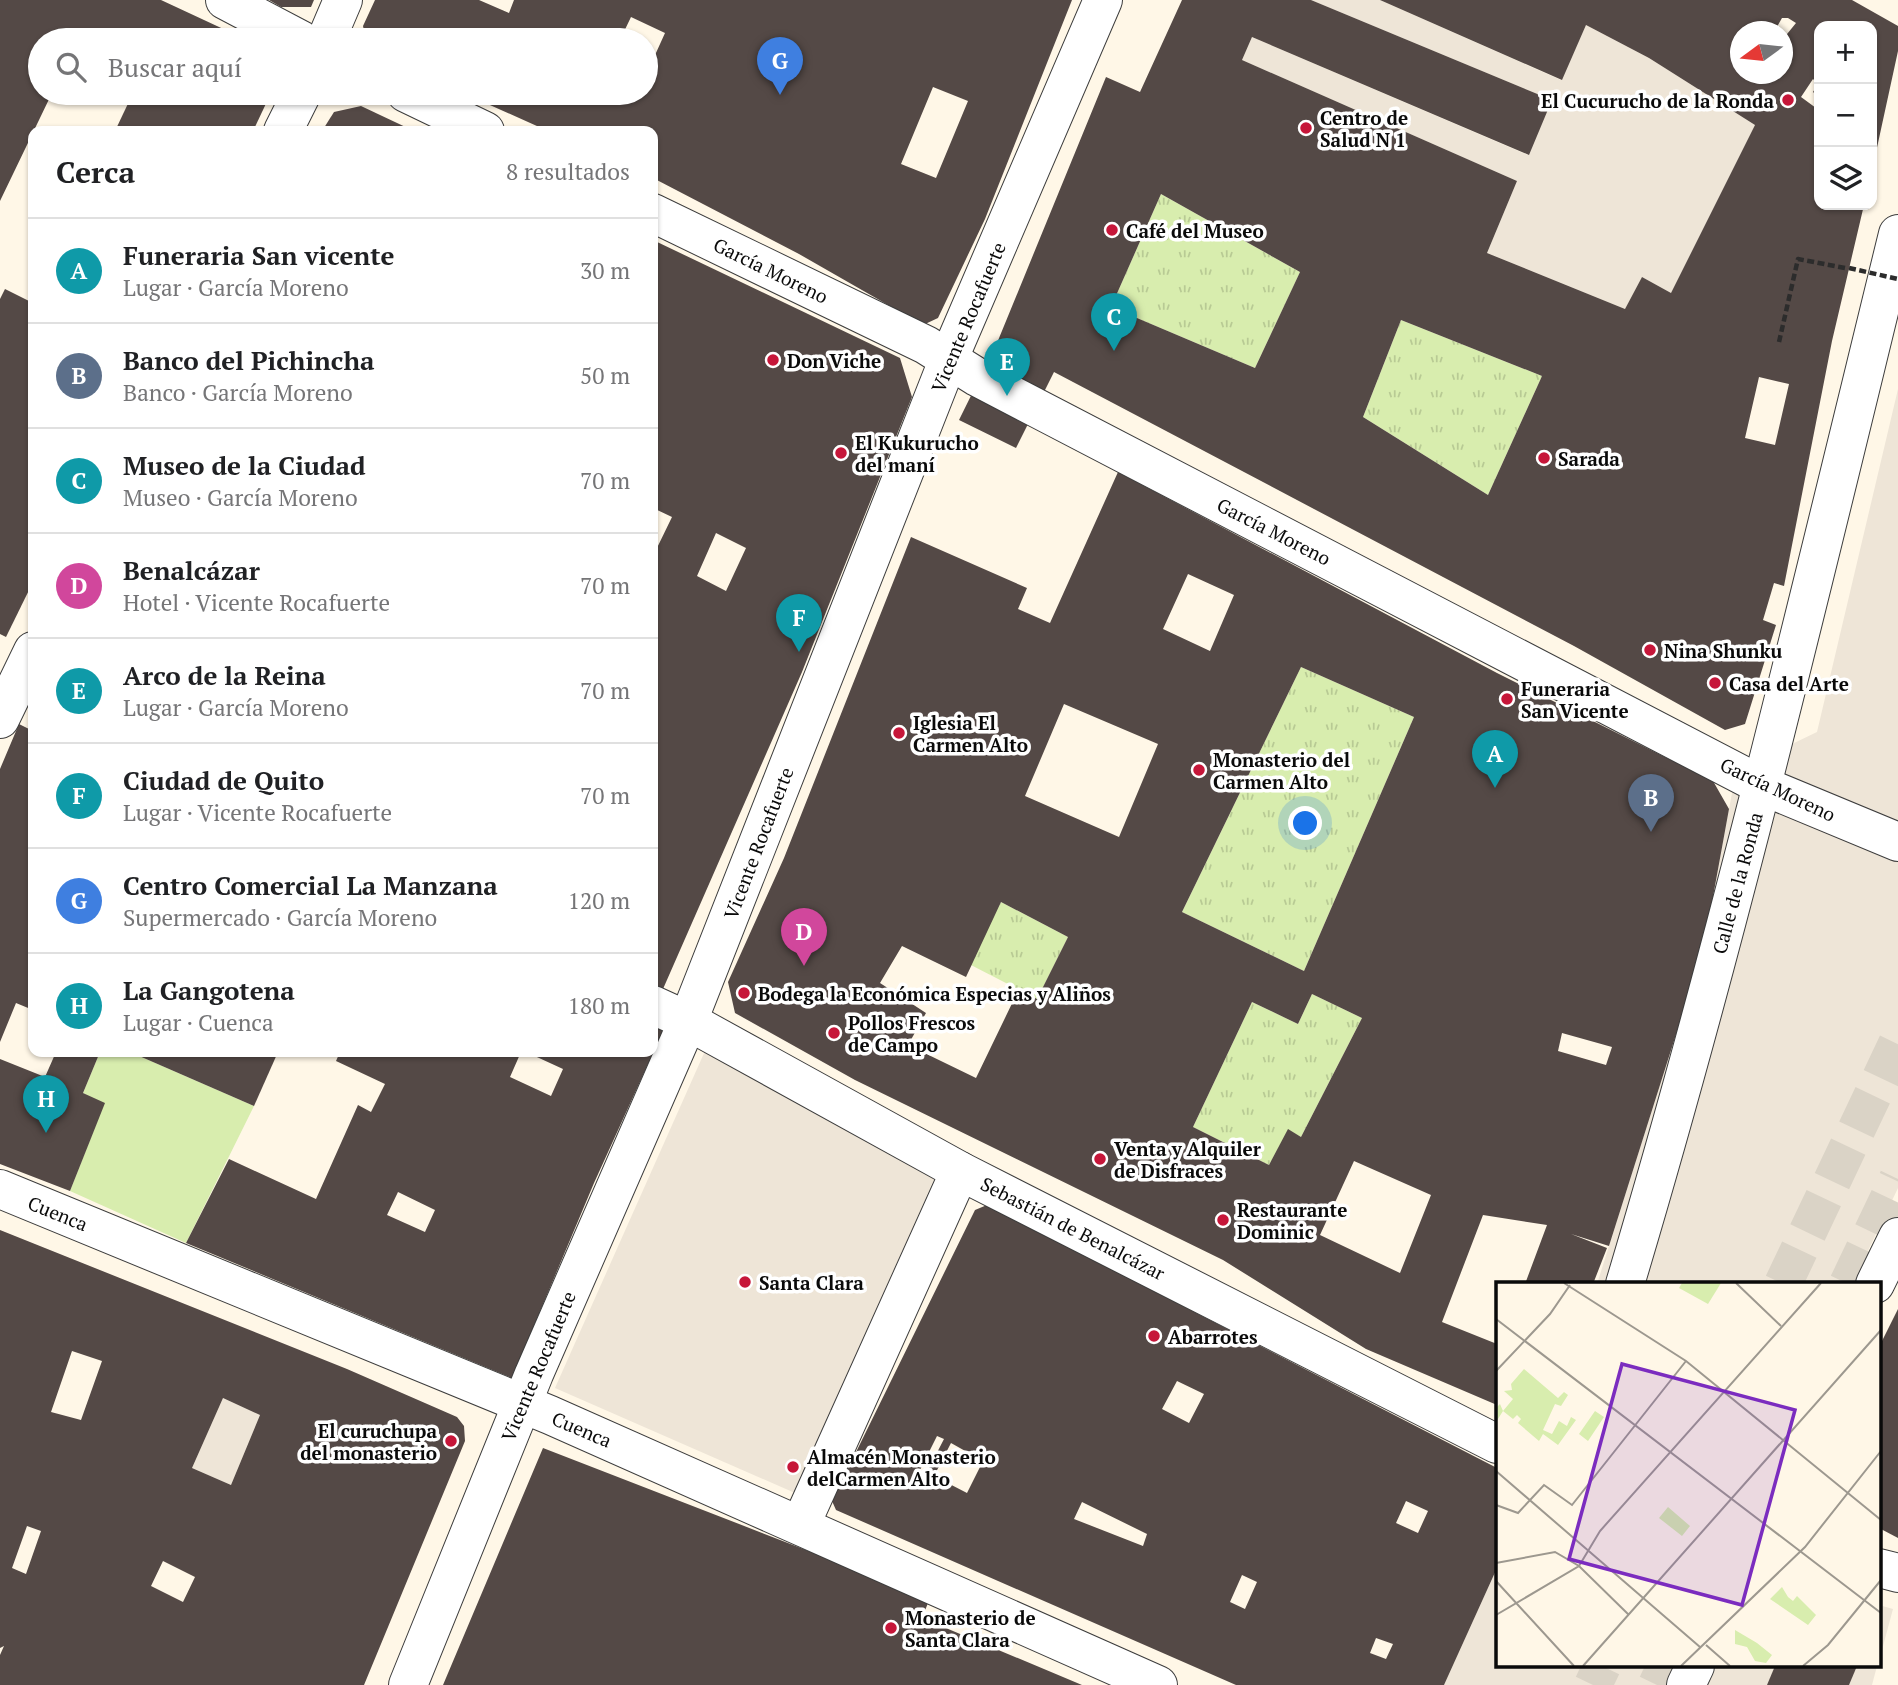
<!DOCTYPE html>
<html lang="es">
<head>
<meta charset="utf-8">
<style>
  :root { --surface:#fff; --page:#f6f6f6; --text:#202124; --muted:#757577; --line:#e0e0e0; --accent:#0b8043 }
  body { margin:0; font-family:"PT Serif",serif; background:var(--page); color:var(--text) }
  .controls { position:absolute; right:21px; top:21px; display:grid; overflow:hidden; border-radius:14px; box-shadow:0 2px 5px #0004 }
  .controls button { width:63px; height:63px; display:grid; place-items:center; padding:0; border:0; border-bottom:2px solid var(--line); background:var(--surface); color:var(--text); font:35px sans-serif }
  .compass { position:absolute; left:1730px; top:21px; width:63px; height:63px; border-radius:50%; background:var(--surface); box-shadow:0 2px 5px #0004; rotate:255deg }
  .you { position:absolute; left:1306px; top:824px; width:24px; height:24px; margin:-18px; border:5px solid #fff; border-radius:50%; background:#1a73e8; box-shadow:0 0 0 10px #1a73e833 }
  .badge { display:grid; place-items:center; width:46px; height:46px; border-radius:50%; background:var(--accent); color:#fff; font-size:23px; font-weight:700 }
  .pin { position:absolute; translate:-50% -58px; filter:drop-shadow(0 2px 4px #0008) }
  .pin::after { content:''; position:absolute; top:37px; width:24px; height:21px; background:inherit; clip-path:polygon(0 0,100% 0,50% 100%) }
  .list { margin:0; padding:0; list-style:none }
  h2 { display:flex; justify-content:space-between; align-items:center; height:91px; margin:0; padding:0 28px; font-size:30px }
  h2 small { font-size:23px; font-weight:400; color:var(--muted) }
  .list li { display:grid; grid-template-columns:46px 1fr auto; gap:21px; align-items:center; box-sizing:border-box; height:105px; padding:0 28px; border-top:2px solid var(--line) }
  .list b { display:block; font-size:26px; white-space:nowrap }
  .list p { margin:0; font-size:23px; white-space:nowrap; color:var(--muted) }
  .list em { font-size:23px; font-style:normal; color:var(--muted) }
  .icon { flex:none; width:38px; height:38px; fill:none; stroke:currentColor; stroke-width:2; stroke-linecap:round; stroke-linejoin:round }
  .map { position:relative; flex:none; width:1898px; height:1685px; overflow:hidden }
  .search { position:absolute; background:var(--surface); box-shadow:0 2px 5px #0004; left:28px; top:28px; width:630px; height:77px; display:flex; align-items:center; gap:18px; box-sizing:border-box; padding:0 24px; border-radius:38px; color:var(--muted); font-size:26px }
  .panel { position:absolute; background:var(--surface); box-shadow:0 2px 5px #0004; left:28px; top:126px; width:630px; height:931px; border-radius:14px }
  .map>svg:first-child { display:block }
  .grass { fill:url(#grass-tufts) }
  .garden { fill:#d8edae }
  .plaza { fill:#eee5d7 }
  .building { fill:#544946; fill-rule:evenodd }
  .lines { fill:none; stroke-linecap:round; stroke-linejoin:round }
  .major-tunnel { stroke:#dad3c6; stroke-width:38; stroke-dasharray:38 19; stroke-linecap:butt }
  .minor-casing { stroke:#3d3d3d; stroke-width:40 }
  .path { stroke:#2c2c2c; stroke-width:4.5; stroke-dasharray:7 3.5; stroke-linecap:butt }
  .minor { stroke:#fff; stroke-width:38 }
  .path-bridge { stroke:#2c2c2c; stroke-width:4.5; stroke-dasharray:7 3.5; stroke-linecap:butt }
  .poi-dot { fill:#c61639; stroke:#fff; stroke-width:2.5 }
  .labels { text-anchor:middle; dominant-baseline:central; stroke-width:7; stroke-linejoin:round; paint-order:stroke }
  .poi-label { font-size:19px; font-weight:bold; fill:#0a0a0a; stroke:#fff; text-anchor:start }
  .street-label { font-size:19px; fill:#0a0a0a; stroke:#fff }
  .inset-road { fill:none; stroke:#9d988f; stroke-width:2 }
  .view { fill:#7b2cbf; fill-opacity:0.15; stroke:#7b2cbf; stroke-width:3.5 }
  .inset-edge { fill:none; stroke:#0a0a0a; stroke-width:3.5 }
</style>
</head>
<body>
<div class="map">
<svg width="1898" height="1685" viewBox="0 0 1898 1685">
  <defs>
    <pattern id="grass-tufts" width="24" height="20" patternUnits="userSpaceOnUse" patternTransform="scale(1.75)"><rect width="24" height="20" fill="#d8edae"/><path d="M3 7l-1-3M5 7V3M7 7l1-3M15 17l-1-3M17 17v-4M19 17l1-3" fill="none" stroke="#b8ca94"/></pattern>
  </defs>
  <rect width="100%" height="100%" fill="#fff7e7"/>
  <g class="grass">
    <path d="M1161 194 1300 272 1255 368 1111 307Z"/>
    <path d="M1401 320 1542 376 1488 495 1363 417Z"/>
    <path d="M1301 667 1414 717 1304 971 1182 912Z"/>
    <path d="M1001 902 1068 937 1037 999 969 964Z"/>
    <path d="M1312 994 1362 1018 1301 1137 1288 1130 1269 1165 1193 1127 1252 1002 1298 1024Z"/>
  </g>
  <path class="garden" d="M100 1052H130L254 1106 186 1243 70 1191 104 1104 83 1093Z"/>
  <g class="plaza">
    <path d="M1311 0H1380L1561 80 1586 25 1649 58 1755 125 1671 293 1642 277 1625 309 1487 253 1517 181 1242 60 1252 37 1528 155 1552 100Z"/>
    <path d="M1898 389V1188L1852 1284H1597L1704 946 1736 771 1817 732Z"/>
    <path d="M705 1051 935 1177 795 1493 555 1388Z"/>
    <path d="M223 1398 260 1415 231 1485 192 1468Z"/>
    <path d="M1497 1568V1666H1673L1665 1685H1444Z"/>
    <path d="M1879 1605 1893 1609 1879 1661Z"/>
    <path d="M1716 1666H1877L1872 1685H1707Z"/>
  </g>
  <g class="building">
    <path d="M0 0H161L247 40H40V93H52L0 201Z"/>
    <path d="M269 0H314L311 7H281Z"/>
    <path d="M375 0H479L509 13 514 0H1072L985 219 938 318 923 325 799 254 653 178V131H548L463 93H646V75L665 33 631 17 620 40H366L363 26ZM933 87 968 101 936 178 901 164Z"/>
    <path d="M1182 0H1311L1552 100 1529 155 1252 37 1242 60 1517 181 1487 253 1625 309 1642 277 1671 293 1755 125 1649 58 1586 25 1562 80 1380 0H1852L1898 26V51L1873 166 1872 26H1819V97L1813 92 1818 84 1813 79 1801 97 1816 108 1819 103V205H1864L1832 341 1784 586 1774 583 1763 620 1776 625 1745 724 1725 730 1574 646 1054 372 1016 448 959 420 997 343 1106 77 1140 92ZM1782 18H1788L1796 23 1783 39V74H1740V32H1774ZM1161 194 1300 272 1255 368 1111 307ZM1401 320 1542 376 1488 495 1363 417ZM1759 377 1789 384 1775 445 1745 438Z"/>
    <path d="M133 93H271L253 131H115Z"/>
    <path d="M361 106 414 131H322L334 112Z"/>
    <path d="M653 240 900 358 912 397 802 672 663 989 653 984V551L655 552 672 517 653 508ZM716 533 746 548 726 591 697 576Z"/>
    <path d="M5 289 33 303V582L6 637 0 634V299Z"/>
    <path d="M1118 472 1497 673 1713 781 1729 809 1704 946 1609 1246 1571 1234 1607 1248 1593 1284H1525L1547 1225 1483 1215 1442 1322 1497 1344V1405L1366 1349 1223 1260 855 1080 735 1013 728 982 784 858 911 537 1027 588 1018 609 1050 623ZM1188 574 1234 595 1210 651 1163 629ZM1301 667 1414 717 1304 971 1182 912ZM1064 704 1158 744 1119 837 1025 796ZM1001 902 1068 937 1037 999 1019 989 976 1078 908 1045 926 1013 880 983 902 946 966 977ZM1312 994 1362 1018 1301 1137 1288 1129 1269 1165 1193 1127 1252 1002 1298 1024ZM1562 1033 1612 1047 1606 1065 1558 1051ZM1354 1161 1431 1195 1400 1273 1320 1235Z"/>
    <path d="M19 724 33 731V1010L16 1003 0 1042V769Z"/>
    <path d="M653 1026 663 1031 594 1183 512 1378 186 1243 229 1159 316 1199 358 1105 371 1112 385 1084 336 1061 340 1052H521L510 1077 551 1096 563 1069 526 1052H653ZM398 1192 435 1210 425 1232 387 1215Z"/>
    <path d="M56 1052H100L83 1093 105 1103 70 1191 0 1164V1059L45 1077Z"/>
    <path d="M130 1052H278L254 1106Z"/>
    <path d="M987 1205 1497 1468V1568L1444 1685H1236L836 1510 832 1501 975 1210ZM1177 1381 1204 1394 1189 1423 1162 1409ZM937 1436 944 1439 926 1474 920 1470ZM951 1443 983 1461 967 1493 934 1476ZM1406 1501 1428 1511 1418 1533 1396 1523ZM1082 1502 1147 1534 1143 1546 1074 1519ZM1242 1575 1257 1582 1245 1609 1230 1602ZM1376 1638 1393 1644 1386 1659 1370 1653Z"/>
    <path d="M0 1230 347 1369 457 1417 464 1426 465 1441 364 1685H0V1655L4 1646 0 1648ZM72 1351 102 1361 81 1420 51 1412ZM223 1398 260 1415 231 1485 192 1468ZM27 1526 41 1531 26 1574 12 1568ZM163 1561 195 1577 183 1602 151 1586Z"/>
    <path d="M1898 1309V1538L1879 1528V1347Z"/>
    <path d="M543 1448 930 1598 922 1618 1082 1685H443Z"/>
    <path d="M1775 1666H1857L1849 1685H1767Z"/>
  </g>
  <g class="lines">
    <g class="major-tunnel">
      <path d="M1783 1284 1898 1042"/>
      <path d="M1848 1284 1898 1179"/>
      <path d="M1593 1685 1602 1666"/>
      <path d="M1657 1685 1666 1666"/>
    </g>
    <defs>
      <g id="minor">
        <path d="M225 0 301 40"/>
        <path d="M326 40 343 0"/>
        <path d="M406 93 485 131"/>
        <path d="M283 131 302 93"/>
        <path d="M653 213 926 345 977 377 1763 786 1898 842"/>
        <path d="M0 719 33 651"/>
        <path d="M653 1005 688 1021 960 1171 1497 1444"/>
        <path d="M0 1189 550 1415 1158 1685"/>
        <path d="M1625 1284C1729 937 1812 585 1898 234"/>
        <path d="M1875 1284 1898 1237"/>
        <path d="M801 1524 960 1171"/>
        <path d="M1879 1568 1898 1573"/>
        <path d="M408 1685 534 1374 688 1021 949 358 1103 0"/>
        <path d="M1686 1685 1695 1666"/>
      </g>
    </defs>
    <use href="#minor" class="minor-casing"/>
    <path class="path" d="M1779 342 1798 259 1845 268"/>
    <use href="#minor" class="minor"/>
    <path class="path-bridge" d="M1849 268 1898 279"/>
  </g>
  <g class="poi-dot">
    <circle cx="1788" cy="100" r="7"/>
    <circle cx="1306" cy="128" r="7"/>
    <circle cx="1112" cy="230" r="7"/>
    <circle cx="773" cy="360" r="7"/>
    <circle cx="841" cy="453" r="7"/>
    <circle cx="1544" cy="458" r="7"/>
    <circle cx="1650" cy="650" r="7"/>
    <circle cx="1715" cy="683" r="7"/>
    <circle cx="1507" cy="699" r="7"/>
    <circle cx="899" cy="733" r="7"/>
    <circle cx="1199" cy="770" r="7"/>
    <circle cx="744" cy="993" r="7"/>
    <circle cx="834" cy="1033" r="7"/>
    <circle cx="1100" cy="1159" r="7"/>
    <circle cx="1223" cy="1220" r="7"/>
    <circle cx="745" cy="1282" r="7"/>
    <circle cx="1154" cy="1336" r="7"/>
    <circle cx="451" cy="1441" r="7"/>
    <circle cx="793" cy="1467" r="7"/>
    <circle cx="891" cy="1628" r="7"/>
  </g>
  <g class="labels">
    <g class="poi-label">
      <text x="1774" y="100" text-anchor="end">El Cucurucho de la Ronda</text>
      <text x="1320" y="117">Centro de<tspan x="1320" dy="22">Salud N 1</tspan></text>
      <text x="1126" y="230">Café del Museo</text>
      <text x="787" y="360">Don Viche</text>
      <text x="855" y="442">El Kukurucho<tspan x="855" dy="22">del maní</tspan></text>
      <text x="1558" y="458">Sarada</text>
      <text x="1664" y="650">Nina Shunku</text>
      <text x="1729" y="683">Casa del Arte</text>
      <text x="1521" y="688">Funeraria<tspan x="1521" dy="22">San Vicente</tspan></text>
      <text x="913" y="722">Iglesia El<tspan x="913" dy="22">Carmen Alto</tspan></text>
      <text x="1213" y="759">Monasterio del<tspan x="1213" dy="22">Carmen Alto</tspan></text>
      <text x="758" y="993">Bodega la Económica Especias y Aliños</text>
      <text x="848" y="1022">Pollos Frescos<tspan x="848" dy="22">de Campo</tspan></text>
      <text x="1114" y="1148">Venta y Alquiler<tspan x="1114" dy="22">de Disfraces</tspan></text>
      <text x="1237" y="1209">Restaurante<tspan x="1237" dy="22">Dominic</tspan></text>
      <text x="759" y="1282">Santa Clara</text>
      <text x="1168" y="1336">Abarrotes</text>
      <text x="437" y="1430" text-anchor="end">El curuchupa<tspan x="437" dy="22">del monasterio</tspan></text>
      <text x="807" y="1456">Almacén Monasterio<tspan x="807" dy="22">delCarmen Alto</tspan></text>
      <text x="905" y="1617">Monasterio de<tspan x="905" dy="22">Santa Clara</tspan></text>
    </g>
    <g class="street-label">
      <text transform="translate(771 270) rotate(26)">García Moreno</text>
      <text transform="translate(968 317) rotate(-67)">Vicente Rocafuerte</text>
      <text transform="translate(1274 531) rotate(27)">García Moreno</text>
      <text transform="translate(1778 789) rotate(25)">García Moreno</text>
      <text transform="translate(758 843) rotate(-69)">Vicente Rocafuerte</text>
      <text transform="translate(1737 883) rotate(-75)">Calle de la Ronda</text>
      <text transform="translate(58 1213) rotate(22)">Cuenca</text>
      <text transform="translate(1073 1228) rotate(27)">Sebastián de Benalcázar</text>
      <text transform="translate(538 1366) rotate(-67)">Vicente Rocafuerte</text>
      <text transform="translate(582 1429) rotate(23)">Cuenca</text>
    </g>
  </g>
  <g transform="translate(1496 1282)">
    <rect width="385" height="385" fill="#fff7e7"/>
    <path d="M28 87 62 116 68 110 72 113 65 124 59 122 47 148 56 152 63 139 71 144 75 135 80 138 62 163 47 152 43 159 22 141 25 137 21 133 17 137 7 129 0 140V126L4 122 7 129 17 117 8 109 16 108 15 102ZM99 129 108 135 92 159 83 152ZM172 225 194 244 186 254 163 236ZM286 305 292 315 297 319 301 314 320 333 312 343 274 317ZM239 348 261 361 276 373 270 381 259 379 251 365 239 362Z" fill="#d8edae"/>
    <path d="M186 1H225L212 22 183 6Z" fill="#d8edae"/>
    <path class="inset-road" d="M68 1 190 79 385 238M240 1 285 44M0 37 385 331M0 89 54 32 74 3M0 189 204 365M0 223 22 231 48 203 76 223 190 79M0 281 59 270 83 284 133 333M0 299 78 384M0 333 83 284 104 249 325 1M210 363 234 384M87 384 385 48M185 384 309 265 385 169M307 384 332 363 385 298"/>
    <path class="view" d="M126 82 299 128 246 323 73 277Z"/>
    <rect width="385" height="385" class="inset-edge"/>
  </g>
</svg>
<div class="controls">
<button>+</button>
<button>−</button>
<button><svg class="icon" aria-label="layers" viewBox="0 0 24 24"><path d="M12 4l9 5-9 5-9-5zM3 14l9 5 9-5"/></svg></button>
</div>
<svg class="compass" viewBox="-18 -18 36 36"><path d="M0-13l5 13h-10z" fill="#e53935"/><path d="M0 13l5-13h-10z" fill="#757577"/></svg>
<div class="you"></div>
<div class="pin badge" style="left:1495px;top:788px;background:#0f9aa8">A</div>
<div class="pin badge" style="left:1651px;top:832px;background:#5c6f8a">B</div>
<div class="pin badge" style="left:1114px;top:351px;background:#0f9aa8">C</div>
<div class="pin badge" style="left:804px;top:966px;background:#d1479c">D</div>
<div class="pin badge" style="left:1007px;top:396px;background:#0f9aa8">E</div>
<div class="pin badge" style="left:799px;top:652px;background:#0f9aa8">F</div>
<div class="pin badge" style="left:780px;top:95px;background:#3f7fe0">G</div>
<div class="pin badge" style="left:46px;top:1133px;background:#0f9aa8">H</div>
<div class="search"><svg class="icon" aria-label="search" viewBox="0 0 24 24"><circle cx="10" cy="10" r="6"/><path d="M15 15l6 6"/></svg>Buscar aquí</div>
<section class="panel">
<h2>Cerca<small>8 resultados</small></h2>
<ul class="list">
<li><span class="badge" style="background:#0f9aa8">A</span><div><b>Funeraria San vicente</b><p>Lugar · García Moreno</p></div><em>30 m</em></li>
<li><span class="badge" style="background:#5c6f8a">B</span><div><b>Banco del Pichincha</b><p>Banco · García Moreno</p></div><em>50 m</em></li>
<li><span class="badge" style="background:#0f9aa8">C</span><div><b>Museo de la Ciudad</b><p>Museo · García Moreno</p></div><em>70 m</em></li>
<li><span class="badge" style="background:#d1479c">D</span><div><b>Benalcázar</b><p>Hotel · Vicente Rocafuerte</p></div><em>70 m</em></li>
<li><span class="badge" style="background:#0f9aa8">E</span><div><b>Arco de la Reina</b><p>Lugar · García Moreno</p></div><em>70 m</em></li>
<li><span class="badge" style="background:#0f9aa8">F</span><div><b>Ciudad de Quito</b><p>Lugar · Vicente Rocafuerte</p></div><em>70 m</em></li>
<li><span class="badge" style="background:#3f7fe0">G</span><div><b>Centro Comercial La Manzana</b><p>Supermercado · García Moreno</p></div><em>120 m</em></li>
<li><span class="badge" style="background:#0f9aa8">H</span><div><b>La Gangotena</b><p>Lugar · Cuenca</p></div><em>180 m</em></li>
</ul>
</section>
</div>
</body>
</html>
